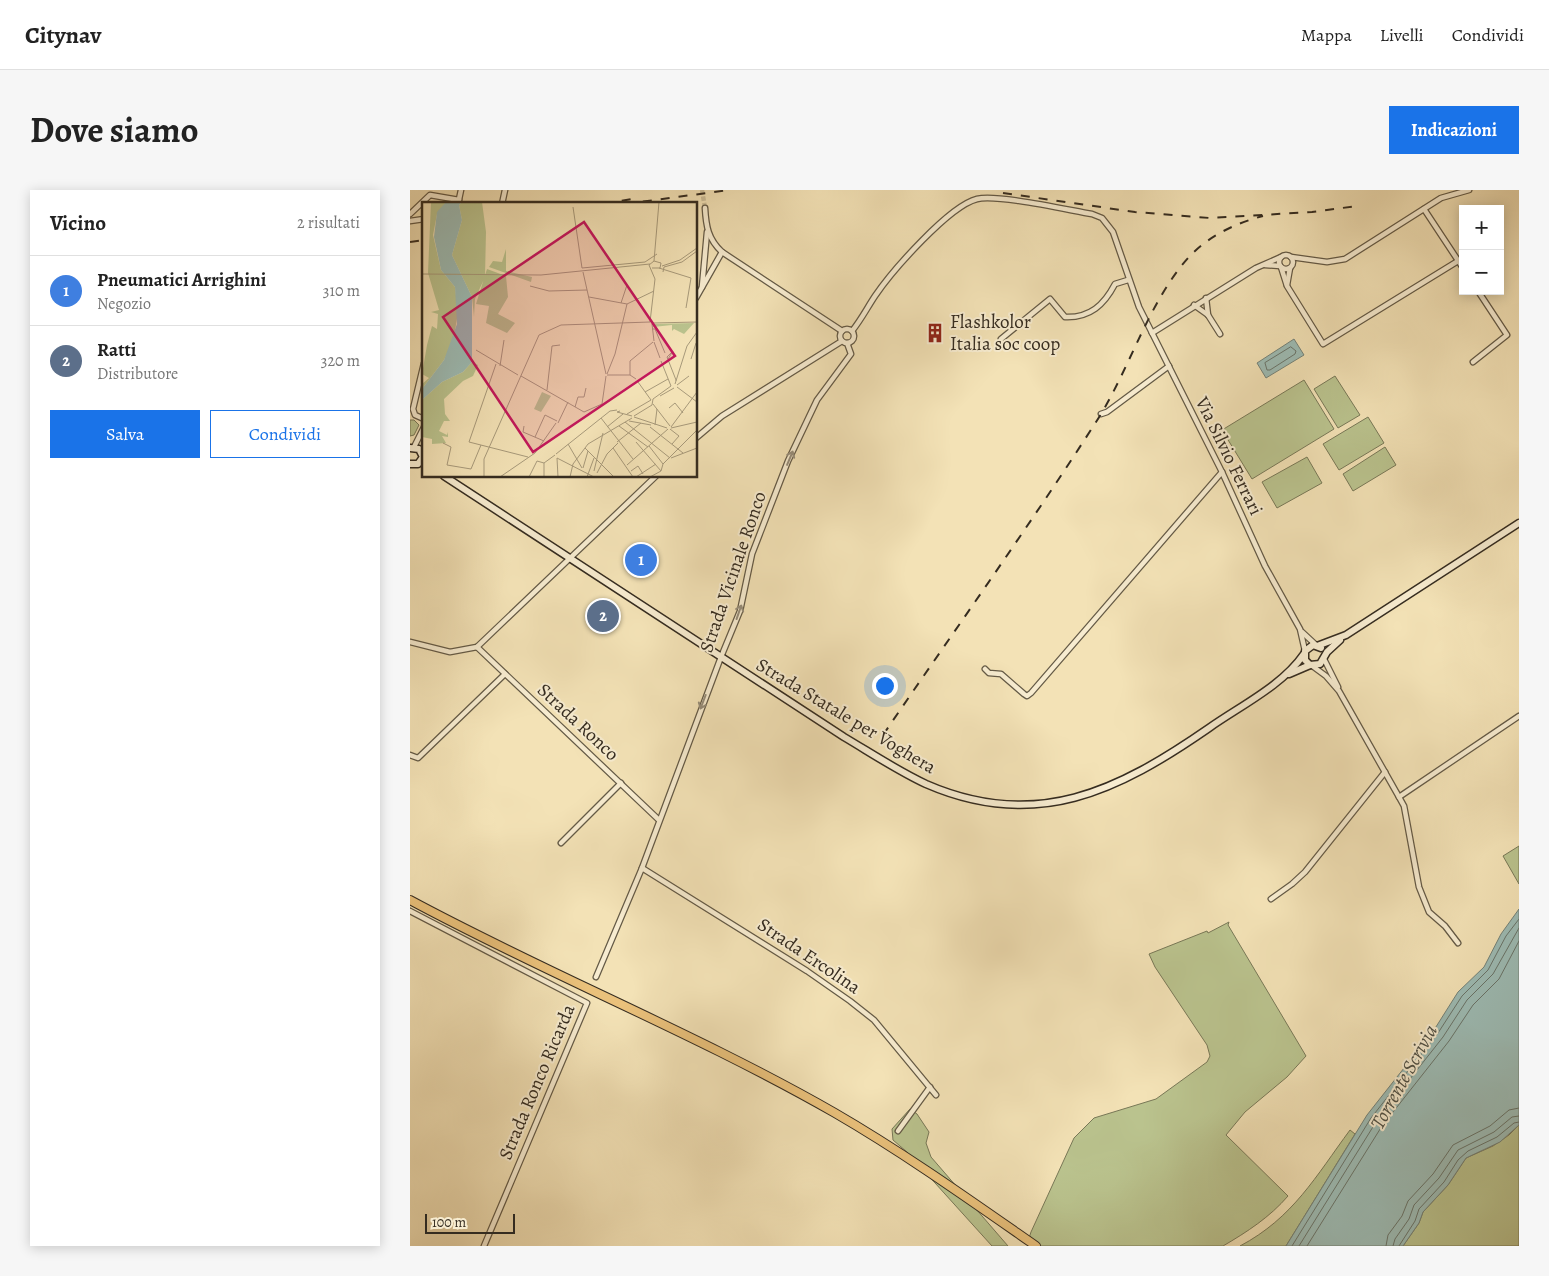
<!DOCTYPE html>
<html lang="it">
<head>
<meta charset="utf-8">
<style>
  :root { --surface:#fff; --page:#f6f6f6; --text:#222; --muted:#767676; --line:#e0e0e0; --accent:#1a73e8 }
  body { margin:0; font-family:Alegreya,serif; background:var(--page); color:var(--text) }
  .controls { position:absolute; right:15px; top:15px; display:grid; overflow:hidden; border-radius:0px; box-shadow:0 2px 12px #0003 }
  .controls button { width:45px; height:45px; display:grid; place-items:center; padding:0; border:0; border-bottom:1px solid var(--line); background:var(--surface); color:var(--text); font:25px sans-serif }
  .scale { position:absolute; left:15px; bottom:12px; width:90px; box-sizing:border-box; padding-left:5px; border:2px solid #352c20; border-top:0; font-size:14px; line-height:18px; white-space:nowrap; color:#352c20; -webkit-text-stroke:4px #f7ecd0; paint-order:stroke }
  .you { position:absolute; left:474px; top:495px; width:18px; height:18px; margin:-12px; border:4px solid #fff; border-radius:50%; background:#1a73e8; box-shadow:0 0 0 8px #1a73e833 }
  .badge { display:grid; place-items:center; width:32px; height:32px; border-radius:50%; background:var(--accent); color:#fff; font-size:16px; font-weight:700 }
  .pin { position:absolute; translate:-50% -50%; border:2px solid #fff; box-shadow:0 1px 5px #0006 }
  .list { margin:0; padding:0; list-style:none }
  h2 { display:flex; justify-content:space-between; align-items:center; height:65px; margin:0; padding:0 20px; font-size:21px }
  h2 small { font-size:16px; font-weight:400; color:var(--muted) }
  .list li { display:grid; grid-template-columns:32px 1fr auto; gap:15px; align-items:center; box-sizing:border-box; height:70px; padding:0 20px; border-top:1px solid var(--line) }
  .list b { display:block; font-size:19px; white-space:nowrap }
  .list p { margin:0; font-size:16px; white-space:nowrap; color:var(--muted) }
  .list em { font-size:16px; font-style:normal; color:var(--muted) }
  .actions { display:flex; gap:10px; padding:15px 20px }
  .actions a { flex:1; padding:11px 0; border:1px solid var(--accent); border-radius:0px; text-align:center; font-size:18px; color:var(--accent) }
  .actions .main { background:var(--accent); color:#fff }
  .map { position:relative; flex:none; width:1109px; height:1056px; overflow:hidden; border-radius:0px }
  header { display:flex; align-items:center; gap:30px; box-sizing:border-box; height:70px; padding:0 25px; background:var(--surface); border-bottom:1px solid var(--line) }
  header strong { font-size:24px }
  nav { display:flex; gap:28px; margin-inline-start:auto; font-size:18px }
  .intro { display:flex; align-items:center; justify-content:space-between; box-sizing:border-box; height:120px; padding:0 30px }
  h1 { margin:0; font-size:35px }
  .button { padding:12px 22px; border-radius:0px; background:var(--accent); color:#fff; font-size:18px; font-weight:700 }
  main { display:flex; gap:30px; padding:0 30px }
  aside { flex:1; background:var(--surface); border-radius:0px; box-shadow:0 2px 12px #0003 }
  .map>svg:first-child { display:block }
  .green { fill:#bac38e; stroke:#787857 }
  .water { fill:#9dbcb5; stroke:#738279 }
  .lines { fill:none; stroke-linecap:round; stroke-linejoin:round }
  .shore { stroke:#69746a; stroke-width:1 }
  .street-tunnel { stroke:#cdbe98; stroke-width:4.5; stroke-dasharray:4.5 2; stroke-linecap:butt }
  .street-casing { stroke:#645a46; stroke-width:7 }
  .secondary-casing { stroke:#352c20; stroke-width:9 }
  .primary-casing { stroke:#352c20; stroke-width:10 }
  .street { stroke:#f7ecd0; stroke-width:4.5 }
  .secondary { stroke:#f7ecd0; stroke-width:6 }
  .primary { stroke:#eac17b; stroke-width:8 }
  .rail { stroke:#352c20; stroke-width:2; stroke-dasharray:9 9; stroke-linecap:butt }
  .oneway { stroke:#968c78 }
  .labels { text-anchor:middle; dominant-baseline:central; stroke-width:4; stroke-linejoin:round; paint-order:stroke }
  .poi-label { font-size:19px; fill:#352c20; stroke:#f7ecd0; text-anchor:start }
  .street-label { font-size:19px; fill:#352c20; stroke:#f7ecd0 }
  .water-label { font-size:20px; font-style:italic; fill:#4f5045; stroke:#f7ecd0 }
  .inset-road { fill:none; stroke:#a7997a; stroke-width:1 }
  .view { fill:#c2185b; fill-opacity:0.15; stroke:#c2185b; stroke-width:2.5 }
  .inset-edge { fill:none; stroke:#352c20; stroke-width:2.5 }
</style>
</head>
<body>
<header>
<strong>Citynav</strong>
<nav><a>Mappa</a><a>Livelli</a><a>Condividi</a></nav>
</header>
<div class="intro"><h1>Dove siamo</h1><a class="button">Indicazioni</a></div>
<main>
<aside>
<h2>Vicino<small>2 risultati</small></h2>
<ul class="list">
<li><span class="badge" style="background:#3f7fe0">1</span><div><b>Pneumatici Arrighini</b><p>Negozio</p></div><em>310 m</em></li>
<li><span class="badge" style="background:#5c6f8a">2</span><div><b>Ratti</b><p>Distributore</p></div><em>320 m</em></li>
</ul>
<div class="actions"><a class="main">Salva</a><a>Condividi</a></div>
</aside>
<div class="map">
<svg width="1109" height="1056" viewBox="0 0 1109 1056">
  <rect width="100%" height="100%" fill="#f3e2b6"/>
  <filter id="stains"><feTurbulence type="fractalNoise" baseFrequency=".004" numOctaves="4"/><feColorMatrix values="0 0 0 0 .2 0 0 0 0 .09 0 0 0 0 .02 0 0 0 .5 -.17"/></filter>
  <radialGradient id="worn" r=".72"><stop offset=".6" stop-color="#630" stop-opacity="0"/><stop offset="1" stop-color="#630" stop-opacity=".3"/></radialGradient>
  <g class="green">
    <path d="M925 186 950 225 928 238 904 199Z"/>
    <path d="M894 190 924 239 842 289 812 240Z"/>
    <path d="M958 227 974 253 929 280 913 254Z"/>
    <path d="M0 230H4L9 235 4 245 0 246Z"/>
    <path d="M975 257 986 275 943 301 933 284Z"/>
    <path d="M897 267 912 293 867 318 852 292Z"/>
    <path d="M1109 656V694L1093 666Z"/>
    <path d="M819 732 818 735 896 866 877 887 835 922 816 945 878 1006C860 1027 837 1042 813 1056H620L618 1051 621 1042 664 948 684 928 746 909 797 872 800 866 797 855 745 777 739 764 797 741 798 743Z"/>
    <path d="M500 919 507 924 519 942 516 953 521 967 598 1056H582L497 962 483 950 482 939Z"/>
    <path d="M1109 935V1056H993L1009 1033 1013 1022 1038 995 1056 968 1083 956 1099 945Z"/>
    <path d="M940 940 945 944 876 1056H830C883 1028 906 986 940 940Z"/>
  </g>
  <g class="water">
    <path d="M884 149 894 165 856 188 847 173Z"/>
    <path d="M1109 719V935L1090 952 1056 968 1038 995 1013 1022 1009 1033 993 1056H876L957 925 1024 840 1048 802 1074 777 1091 744Z"/>
  </g>
  <g class="lines">
    <g class="shore">
      <path d="M881 157 886 161 885 164 860 180H857L855 173Z"/>
      <path d="M882 1056 961 928 1028 843 1052 806 1078 780 1096 746 1109 729"/>
      <path d="M889 1056 966 932 1033 847 1057 810 1083 784 1109 738"/>
      <path d="M897 1056 972 936 1039 851 1063 815 1089 789 1109 751"/>
      <path d="M976 1056 978 1045 992 1026 998 1011 1023 984 1043 955 1080 936 1099 920 1109 918"/>
      <path d="M983 1056 985 1049 999 1029 1004 1015 1029 988 1048 960 1084 942 1102 927 1109 926"/>
      <path d="M989 1056 1005 1031 1009 1019 1034 992 1048 970 1058 961 1087 947 1104 933 1109 932"/>
    </g>
    <path class="street-tunnel" d="M292 0 295 18"/>
    <defs>
      <g id="street">
        <path d="M48 14 51 0"/>
        <path d="M92 14 95 0"/>
        <path d="M295 18C296 36 298 49 312 62L432 141"/>
        <path d="M1014 19 1053 78"/>
        <path d="M0 24 20 5 49 10"/>
        <path d="M0 31 14 29"/>
        <circle cx="876" cy="72" r="7"/>
        <path d="M881 67 917 72 935 69 1031 8 1059 0"/>
        <path d="M855 75 870 76"/>
        <path d="M871 77 877 96 913 154 1048 71"/>
        <path d="M877 95 880 78"/>
        <path d="M292 97 297 42"/>
        <path d="M286 108 312 62"/>
        <path d="M796 108 798 125"/>
        <path d="M784 115 798 125 810 144"/>
        <circle cx="437" cy="146" r="7"/>
        <path d="M442 141C451 130 457 118 465 106 482 81 539 16 567 9 587 4 658 20 682 24L692 28 703 42 729 117 812 282 855 376 890 439 895 461"/>
        <path d="M742 143 846 78 871 67"/>
        <path d="M591 149 640 109 655 127C680 128 694 115 705 94L718 90"/>
        <path d="M1063 172 1097 145 1068 101"/>
        <path d="M14 173 3 219 5 225 14 229"/>
        <path d="M691 224 697 222 759 176"/>
        <path d="M286 248 312 226 432 151"/>
        <path d="M4 257 14 237"/>
        <path d="M892 442 906 455"/>
        <path d="M0 452 40 462 67 457 246 286"/>
        <path d="M67 457 249 630"/>
        <path d="M914 469 928 497"/>
        <path d="M901 475 916 486 929 501 989 607 994 616 1009 697 1019 722 1035 736 1048 753"/>
        <path d="M575 479 579 483 591 484 614 504 617 506 621 503 812 282"/>
        <path d="M0 565 8 568 95 484"/>
        <path d="M989 607 1109 526"/>
        <path d="M151 653 211 593"/>
        <path d="M232 678 397 781 440 811 464 830 526 905"/>
        <path d="M861 709 882 694 895 682 975 582"/>
        <path d="M0 721 177 813 74 1056"/>
        <path d="M186 787 232 678 311 467 330 421 342 364 378 271 407 210 441 164 437 153"/>
        <path d="M488 941 520 897"/>
      </g>
      <g id="secondary">
        <path d="M0 258 9 259 13 267 8 274H0"/>
        <path d="M34 286 434 547C461 563 488 581 516 594 626 642 708 601 799 538 830 516 872 496 894 464"/>
        <path d="M907 456 936 445 1109 333"/>
        <path d="M900 475 895 470V461L903 455 911 458"/>
        <path d="M879 484 900 475 910 474 917 462 930 450"/>
      </g>
      <path id="primary" d="M0 710C139 785 287 844 425 923 494 963 560 1010 626 1056"/>
    </defs>
    <use href="#street" class="street-casing"/>
    <use href="#secondary" class="secondary-casing"/>
    <use href="#primary" class="primary-casing"/>
    <use href="#street" class="street"/>
    <use href="#secondary" class="secondary"/>
    <use href="#primary" class="primary"/>
    <g class="rail">
      <path d="M593 3 725 22 800 28 902 22 947 16"/>
      <path d="M194 14 222 9"/>
      <path d="M215 14 319 0"/>
      <path d="M0 52 14 50"/>
      <path d="M473 545C544 441 618 338 686 232 719 181 738 113 778 68 798 46 826 33 853 26"/>
    </g>
  </g>
  <defs><path id="oneway-shaft" d="M-6 0H5M1.5-3L5.5 0L1.5 3" fill="none" stroke-width="1.6" stroke-linecap="round" stroke-linejoin="round" transform="scale(1.25)"/></defs>
  <g class="oneway">
    <use href="#oneway-shaft" transform="translate(380 268) rotate(-67)"/>
    <use href="#oneway-shaft" transform="translate(329 422) rotate(-71)"/>
    <use href="#oneway-shaft" transform="translate(293 512) rotate(111)"/>
  </g>
  <defs>
    <symbol id="building-bare" viewBox="-9 -9 18 18"><path d="M-4-6H4V6H1V3H-1V6H-4ZM-2.5-4.3h1.7v1.8h-1.7ZM.8-4.3h1.7v1.8H.8ZM-2.5-1h1.7V.8h-1.7ZM.8-1h1.7V.8H.8Z" fill="#8f2418" stroke="#f7ecd0" stroke-width="2.5" paint-order="stroke"/></symbol>
  </defs>
  <g fill-rule="evenodd">
    <use href="#building-bare" x="511" y="129" width="28" height="28"/>
  </g>
  <g class="labels">
    <g class="poi-label">
      <text x="540" y="132">Flashkolor<tspan x="540" dy="22">Italia soc coop</tspan></text>
    </g>
    <g class="street-label">
      <text transform="translate(819 266) rotate(64)">Via Silvio Ferrari</text>
      <text transform="translate(323 382) rotate(-71)">Strada Vicinale Ronco</text>
      <text transform="translate(436 526) rotate(31)">Strada Statale per Voghera</text>
      <text transform="translate(168 532) rotate(43)">Strada Ronco</text>
      <text transform="translate(399 766) rotate(34)">Strada Ercolina</text>
      <text transform="translate(127 892) rotate(-67)">Strada Ronco Ricarda</text>
    </g>
    <g class="water-label">
      <text transform="translate(994 887) rotate(-61)">Torrente Scrivia</text>
    </g>
  </g>
  <g transform="translate(12 12)">
    <rect width="275" height="275" fill="#f3e2b6"/>
    <path d="M9 0H24L15 12 11 33 19 68 33 85 36 111 31 140 22 158 0 187V182L7 176 0 172 5 143 10 124 15 127 16 112 9 110 17 108 6 71ZM40 0H60L64 30 63 75 53 97 52 115 50 95 30 53 40 18 37 3ZM84 47V69L110 75 109 80 67 65 71 59 80 60ZM65 67 84 74 86 95 76 112 93 121 85 131 64 121 67 104 54 102ZM272 121 262 132 252 127 250 129V123L231 125 232 122ZM50 160 56 163 51 174 41 179 22 197 23 212 28 219H22L17 229 25 233 26 230V235L20 234 24 241 10 242V237L0 235V198L20 180 41 170ZM120 190 129 194 119 210 112 207Z" fill="#bac38e"/>
    <path d="M24 0H40L37 3 40 18 30 53 50 95V160L41 170 20 180 0 198V187L22 158 35 122 33 85 19 68 12 35 15 10Z" fill="#9dbcb5"/>
    <path class="inset-road" d="M151 5 160 66 223 60 235 52M232 59 237 0M240 64 258 58 275 46M237 66 269 76 264 106M161 70 184 172M241 70 242 65 260 60 275 49M0 72 119 73 228 62M108 84 127 89 165 88M167 95 205 102M199 101 205 83M228 120 233 77 227 63 232 59 239 61 238 66H230M231 121 275 120M230 122 232 139M230 127H233L243 151M232 140 238 156M54 148 96 173M246 157 251 149 245 155 254 178V179M269 157 274 141M239 159 249 184M74 162 47 240 106 255M78 164 82 138M185 172 193 152 205 102 232 89M185 173H208L214 177M208 173V159L231 140M99 174 162 210 180 202 184 174M216 180 229 198M253 182 265 144 275 130M255 183 267 174M255 185 275 200M125 188 130 144 138 143M223 190 246 177M238 194 252 186M231 197 249 184M231 202 248 224M153 205 156 195H162L164 186M247 206 253 201 261 211M198 209 195 210 210 214M205 212 229 198M212 214 230 203 231 197M212 215 245 226M179 216 211 257M207 219 229 223M203 220 248 256M136 221 146 200M233 223 235 207M102 224 101 230 122 239M197 224 226 245M185 225 201 212M228 225 261 251M249 225 275 190M249 226 275 220M248 227 257 234 250 242M113 235 123 213 135 219M195 240 219 221M214 240 239 269M21 241 29 245 25 263 49 267 59 243M146 242 160 266M227 244 241 262M163 246 192 275M191 246 211 275M134 252 188 209 195 208M135 256 172 275M135 256 136 275M249 256 275 246M205 263 246 227M161 266 166 249M172 269 181 231M209 269 216 264 221 272M175 271 185 252 196 241M62 275V257L117 133 139 123 228 120M78 275 113 251 134 221M107 275 115 259 122 261M122 275V261L133 253M148 275 151 262 166 242 210 216M165 275 172 256M214 275 234 262M228 275 239 269 241 262 275 228"/>
    <path class="view" d="M162 20 253 154 111 250 21 115Z"/>
    <rect width="275" height="275" class="inset-edge"/>
  </g>
  <rect width="100%" height="100%" filter="url(#stains)"/>
  <rect width="100%" height="100%" fill="url(#worn)"/>
</svg>
<div class="controls">
<button>+</button>
<button>−</button>
</div>
<div class="scale">100 m</div>
<div class="you"></div>
<div class="pin badge" style="left:231px;top:370px;background:#3f7fe0">1</div>
<div class="pin badge" style="left:193px;top:426px;background:#5c6f8a">2</div>
</div>
</main>
</body>
</html>
